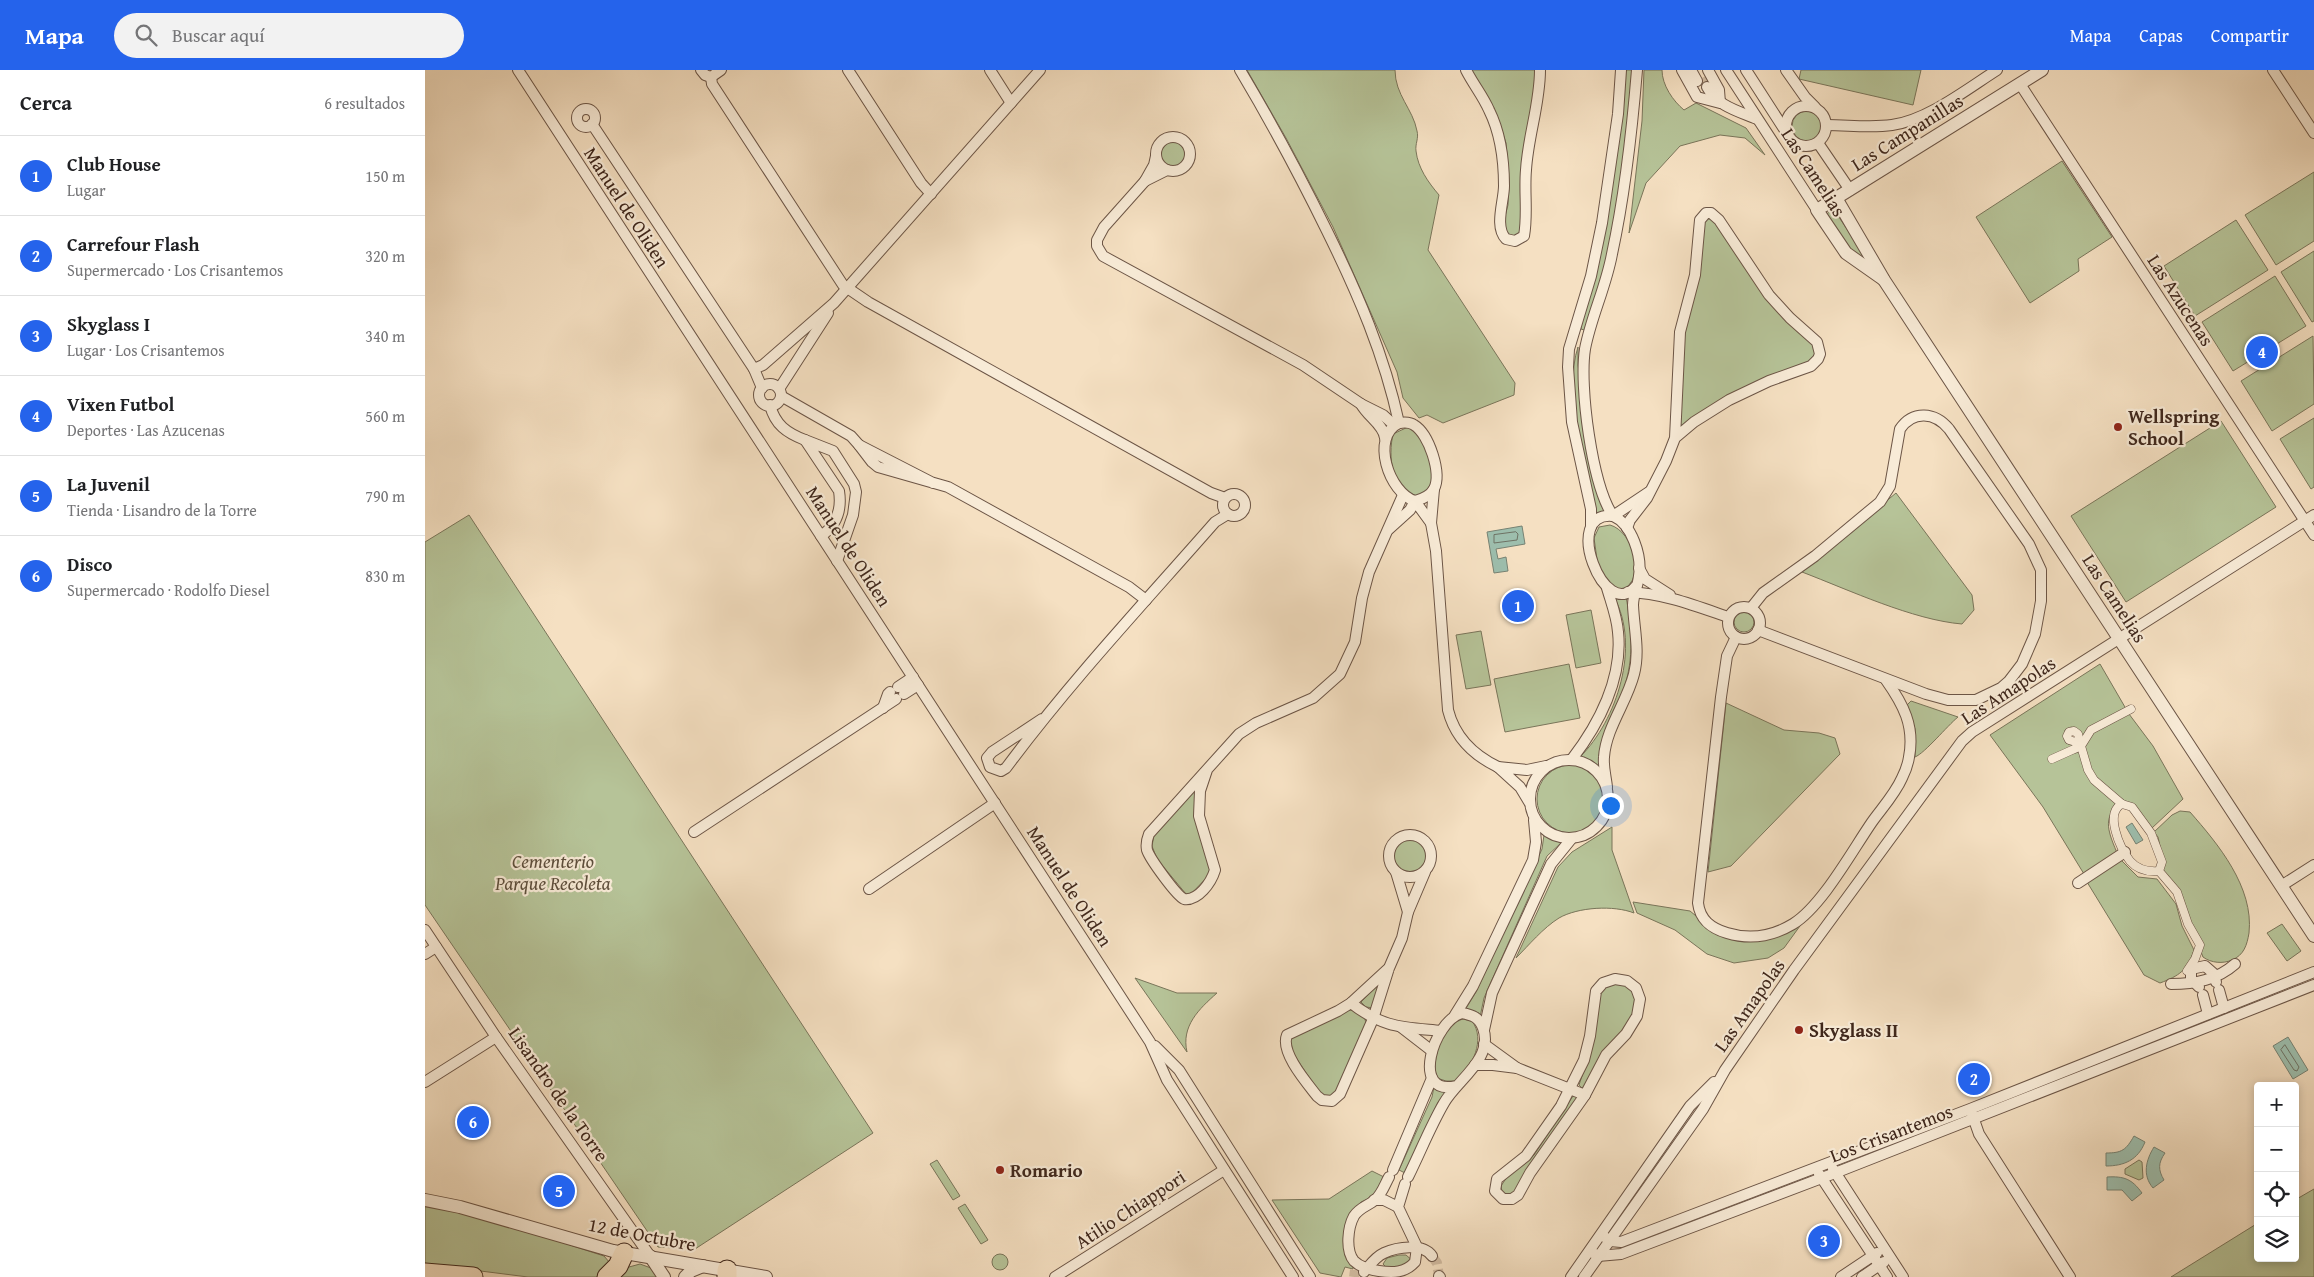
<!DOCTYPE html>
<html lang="es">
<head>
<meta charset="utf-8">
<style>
  :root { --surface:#fff; --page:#f2f2f2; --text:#202124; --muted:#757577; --line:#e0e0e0; --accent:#2563eb }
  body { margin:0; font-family:"Gentium Book Plus",serif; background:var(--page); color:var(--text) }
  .controls { position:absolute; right:15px; bottom:15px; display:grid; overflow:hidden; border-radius:5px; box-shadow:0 2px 8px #0003 }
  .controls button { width:45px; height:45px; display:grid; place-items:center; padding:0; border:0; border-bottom:1px solid var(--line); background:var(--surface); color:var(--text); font:25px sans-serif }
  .you { position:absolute; left:1185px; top:735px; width:18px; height:18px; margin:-12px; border:4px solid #fff; border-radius:50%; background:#1a73e8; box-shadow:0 0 0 8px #1a73e833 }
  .badge { display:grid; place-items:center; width:32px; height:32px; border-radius:50%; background:var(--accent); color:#fff; font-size:16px; font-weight:700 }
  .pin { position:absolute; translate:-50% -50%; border:2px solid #fff; box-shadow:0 1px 5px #0006 }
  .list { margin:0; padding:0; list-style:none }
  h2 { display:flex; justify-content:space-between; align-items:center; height:65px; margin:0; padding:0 20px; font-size:21px }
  h2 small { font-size:16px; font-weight:400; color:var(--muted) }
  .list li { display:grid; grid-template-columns:32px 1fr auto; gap:15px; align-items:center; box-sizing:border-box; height:80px; padding:0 20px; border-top:1px solid var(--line) }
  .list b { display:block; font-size:19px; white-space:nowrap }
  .list p { margin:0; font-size:16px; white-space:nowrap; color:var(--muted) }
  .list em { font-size:16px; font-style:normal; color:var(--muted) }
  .icon { flex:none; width:28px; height:28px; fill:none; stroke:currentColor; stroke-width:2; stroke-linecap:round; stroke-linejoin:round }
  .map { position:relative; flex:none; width:1889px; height:1207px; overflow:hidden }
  header { display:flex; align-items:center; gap:30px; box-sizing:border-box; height:70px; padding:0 25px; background:var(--accent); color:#fff }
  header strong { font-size:24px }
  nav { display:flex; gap:28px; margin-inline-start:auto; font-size:18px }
  .search { width:350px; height:45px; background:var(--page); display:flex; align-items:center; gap:12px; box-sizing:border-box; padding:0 18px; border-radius:28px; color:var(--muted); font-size:19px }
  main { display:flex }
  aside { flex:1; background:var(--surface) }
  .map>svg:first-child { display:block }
  .green { fill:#b6c398; stroke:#7a755a }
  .water { fill:#9dbead; stroke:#778273 }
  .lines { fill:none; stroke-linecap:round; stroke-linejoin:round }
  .shore { stroke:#6e7264; stroke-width:1 }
  .minor-tunnel { stroke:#d1bba1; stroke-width:10; stroke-dasharray:10 5; stroke-linecap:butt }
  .pedestrian-casing { stroke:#6c5546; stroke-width:9 }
  .minor-casing { stroke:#6c5546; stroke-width:12 }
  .tertiary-casing { stroke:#6c5546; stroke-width:14 }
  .motorway-casing { stroke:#3f271c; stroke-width:21 }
  .pedestrian { stroke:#f8ebd7; stroke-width:8 }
  .minor { stroke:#f8ebd7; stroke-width:10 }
  .tertiary { stroke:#f8ebd7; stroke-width:12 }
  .motorway { stroke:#f5e0c2; stroke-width:19 }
  .poi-dot { fill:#8f2418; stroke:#f8ebd7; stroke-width:2 }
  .labels { text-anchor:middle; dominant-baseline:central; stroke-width:4.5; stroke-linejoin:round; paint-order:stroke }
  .street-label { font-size:19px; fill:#3f271c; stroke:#f8ebd7 }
  .poi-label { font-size:19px; font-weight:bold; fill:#3f271c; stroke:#f8ebd7; text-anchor:start }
  .park-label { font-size:19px; font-style:italic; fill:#5d4e3b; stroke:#f8ebd7 }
</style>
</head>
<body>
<header>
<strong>Mapa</strong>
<div class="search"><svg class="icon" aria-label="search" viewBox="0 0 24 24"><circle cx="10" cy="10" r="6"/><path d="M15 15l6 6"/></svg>Buscar aquí</div>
<nav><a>Mapa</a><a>Capas</a><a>Compartir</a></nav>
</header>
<main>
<aside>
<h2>Cerca<small>6 resultados</small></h2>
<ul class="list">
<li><span class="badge">1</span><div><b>Club House</b><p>Lugar</p></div><em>150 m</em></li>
<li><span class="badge">2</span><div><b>Carrefour Flash</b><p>Supermercado · Los Crisantemos</p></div><em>320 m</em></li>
<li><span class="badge">3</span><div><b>Skyglass I</b><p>Lugar · Los Crisantemos</p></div><em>340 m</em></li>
<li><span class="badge">4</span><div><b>Vixen Futbol</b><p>Deportes · Las Azucenas</p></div><em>560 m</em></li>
<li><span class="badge">5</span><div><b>La Juvenil</b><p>Tienda · Lisandro de la Torre</p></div><em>790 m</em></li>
<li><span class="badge">6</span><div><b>Disco</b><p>Supermercado · Rodolfo Diesel</p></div><em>830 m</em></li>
</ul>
</aside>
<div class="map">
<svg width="1889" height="1207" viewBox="0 0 1889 1207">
  <rect width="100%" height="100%" fill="#f5e0c2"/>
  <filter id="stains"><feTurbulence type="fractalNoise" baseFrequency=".004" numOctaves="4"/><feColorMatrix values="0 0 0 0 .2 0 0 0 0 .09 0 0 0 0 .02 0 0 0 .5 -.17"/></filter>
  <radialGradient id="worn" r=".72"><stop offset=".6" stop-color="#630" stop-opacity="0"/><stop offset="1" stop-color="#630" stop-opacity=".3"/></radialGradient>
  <g class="green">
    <path d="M822 0H970C970 25 988 39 992 61 994 68 990 74 991 81 993 98 1003 112 1014 125L1003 180 1090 313 1089 325 1018 353 1002 345 994 348 978 328 972 302 908 157 861 68Z"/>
    <path d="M1045 0H1111L1096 164 1086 167 1080 160 1079 150 1083 135 1084 112 1081 73 1073 48Z"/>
    <path d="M1200 0H1207C1202 87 1190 175 1163 258L1159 260 1156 259V255Z"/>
    <path d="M1219 0H1237C1237 15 1248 31 1259 40L1271 33 1321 58 1340 85 1320 68 1295 65 1255 76 1221 113 1204 163 1217 51Z"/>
    <path d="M1376 0H1496L1488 35 1374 9Z"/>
    <circle cx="1382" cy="56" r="15"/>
    <circle cx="748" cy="84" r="14"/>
    <path d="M1637 91 1687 167 1653 189 1654 201 1605 233 1551 147Z"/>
    <path d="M1889 102V171L1851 195 1820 145Z"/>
    <path d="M1409 140 1445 193 1425 179 1402 145 1404 141Z"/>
    <path d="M1286 143 1344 225 1388 268 1393 289 1344 311 1250 368 1253 277 1275 150Z"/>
    <path d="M1811 150 1843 200 1770 246 1739 196Z"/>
    <path d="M1889 181V251L1887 252 1856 202Z"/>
    <path d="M1850 206 1881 256 1808 301 1777 252Z"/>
    <path d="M1888 266 1889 334 1847 361 1816 311Z"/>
    <path d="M1153 277V295L1170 411 1174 428 1181 443 1170 446C1161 400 1138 321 1153 277Z"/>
    <path d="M1889 348V417L1886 419 1855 369Z"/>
    <path d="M1796 351 1851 437 1701 532 1646 446Z"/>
    <path d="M983 357 994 364 1008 397 1006 417 1001 423 992 426C966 418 963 387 968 364Z"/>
    <path d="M1471 423 1547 525 1549 540 1537 554C1488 550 1424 520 1377 502Z"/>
    <path d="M44 445 448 1063 270 1179 233 1177 0 835V472Z"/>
    <path d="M1185 455C1208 461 1222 509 1197 520L1181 513 1173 496 1169 468 1174 457Z"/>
    <path d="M1189 527H1201C1207 557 1209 589 1199 618 1190 645 1173 668 1175 698L1170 693 1155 687C1192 650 1216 576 1189 527Z"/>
    <path d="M1166 540 1176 593 1151 598 1141 545Z"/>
    <circle cx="1319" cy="552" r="10"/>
    <path d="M1056 561 1066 615 1041 619 1031 565Z"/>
    <path d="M1144 594 1155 648 1080 662 1069 609Z"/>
    <path d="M1675 594 1704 644 1728 676 1758 729 1727 758 1702 734 1667 706 1651 659 1646 657 1640 660 1639 669 1641 673 1649 676 1647 684 1654 682 1661 704 1691 731V739C1676 749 1687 770 1692 783L1659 804 1618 737 1565 665Z"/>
    <path d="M1486 631 1533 647C1522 656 1500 683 1490 687V659L1482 635Z"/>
    <path d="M1301 633 1359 660 1394 663 1410 668 1415 684 1306 796 1283 802Z"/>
    <circle cx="1146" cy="729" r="34"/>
    <path d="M771 722 786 803 766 824H761L732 789 727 776 729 765 766 723Z"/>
    <path d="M1755 741 1765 742C1793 774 1829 817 1824 863 1822 875 1819 885 1807 890 1798 894 1786 893 1778 887L1758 837 1735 804V776L1733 767 1729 762 1747 745Z"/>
    <path d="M1187 757V780L1209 843C1189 835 1153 837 1134 848 1118 858 1104 875 1091 888L1133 797 1147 782Z"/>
    <path d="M1119 765 1136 773 1122 786 1059 928 1055 947 1054 943 1040 940 1051 922 1117 779Z"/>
    <circle cx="986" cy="786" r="17"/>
    <path d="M1696 790 1713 807 1732 809 1751 834 1757 856 1769 880C1763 900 1754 906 1735 913L1719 905 1662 812Z"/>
    <path d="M1208 832 1265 841 1287 859 1323 870 1380 849 1359 878 1343 888 1309 893 1282 884 1250 860 1212 843Z"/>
    <path d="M1857 854 1876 881 1862 891 1842 863Z"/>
    <path d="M710 908 752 923H792C774 939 756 956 762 982Z"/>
    <path d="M1196 912C1203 915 1211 919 1212 927 1215 948 1174 999 1161 1017L1157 1018 1154 1015 1168 973 1172 932 1177 919Z"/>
    <path d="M952 916 955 918 949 938 941 937 936 932Z"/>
    <path d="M922 940C933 940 941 943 941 956L910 1024 901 1028 893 1021 864 977 865 968 912 947Z"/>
    <path d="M1038 949 1047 951C1061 970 1047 996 1033 1011H1021L1012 1008C1006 994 1015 964 1027 954 1030 952 1035 950 1038 949Z"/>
    <path d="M1009 1017 1021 1023 1013 1032 980 1103 974 1100 1007 1027Z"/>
    <path d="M1148 1026H1152L1153 1030 1089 1124 1083 1126 1077 1122 1076 1116 1082 1107 1109 1085Z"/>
    <path d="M512 1090 535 1126 528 1130 505 1094Z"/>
    <path d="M1714 1090 1717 1092 1718 1108 1714 1110 1700 1104V1099Z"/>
    <path d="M947 1101 961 1108 947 1127 936 1132 927 1143 928 1199 920 1197 916 1207 895 1203 847 1130 904 1129Z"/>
    <path d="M1889 1119V1207H1746L1833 1153V1188H1870V1130Z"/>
    <path d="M0 1134 77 1153 179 1186 185 1193 177 1207H103L0 1194Z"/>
    <path d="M540 1134 563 1170 556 1174 533 1138Z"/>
    <circle cx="575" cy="1192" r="8"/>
    <path d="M974 1185H981L988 1191 984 1195 962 1198 958 1194 962 1188Z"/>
    <path d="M215 1194 226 1198 232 1207H191L204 1197Z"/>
  </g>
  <g class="water">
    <path d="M1097 456 1100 474 1071 479 1073 489 1081 487 1083 501 1069 503 1062 462Z"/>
    <path d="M1707 753 1718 770 1711 774 1701 757Z"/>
    <path d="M1863 967 1883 1000 1868 1009 1848 976Z"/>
    <path d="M1709 1066 1720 1072C1713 1090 1699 1096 1681 1096V1083C1697 1083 1701 1080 1709 1066Z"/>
    <path d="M1729 1077 1740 1083C1733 1093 1733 1100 1739 1110L1728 1118C1717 1105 1721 1090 1729 1077Z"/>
    <path d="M1682 1107C1699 1106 1707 1109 1717 1123L1707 1131 1697 1120H1682Z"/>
  </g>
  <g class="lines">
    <g class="shore">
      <path d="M1091 462 1093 464 1092 470 1069 473V465Z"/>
      <path d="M1860 975 1874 997 1872 1001 1869 1000 1856 980Z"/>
    </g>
    <g class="minor-tunnel">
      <path d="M1277 8 1282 17"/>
      <path d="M1007 1186 1012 1193 1014 1206"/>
      <path d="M929 1207 930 1200"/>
    </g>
    <defs>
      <g id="pedestrian">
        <path d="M1706 639 1666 660 1656 676 1663 700 1669 710 1697 734 1707 737 1726 763 1737 792 1734 801 1752 822 1763 854 1775 875 1770 889 1762 901"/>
        <path d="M1627 689 1656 676 1653 664 1649 661 1644 662 1642 666 1644 670 1654 673"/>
        <path d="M1697 734C1679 743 1695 778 1705 791 1712 799 1723 802 1734 801"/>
      </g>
      <g id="minor">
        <path d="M93 0 725 972 742 1010 868 1207"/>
        <path d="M276 0 280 5 286 7 296 0"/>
        <path d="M423 0 496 113 506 124"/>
        <path d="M565 0 586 33"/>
        <path d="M815 0C846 52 875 106 902 161 933 224 959 284 974 353"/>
        <path d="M1041 0C1048 14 1058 26 1064 40 1076 64 1079 90 1079 116 1079 131 1069 157 1081 169L1090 171 1099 166C1103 144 1099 122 1101 100 1103 66 1115 34 1115 0"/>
        <path d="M1212 0C1207 61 1200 124 1187 184 1181 217 1166 247 1160 279 1154 316 1167 415 1188 446L1224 422"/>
        <path d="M1257 0 1272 27 1295 33 1294 20 1283 0"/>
        <path d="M1266 0 1272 11"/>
        <path d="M1301 0 1392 140"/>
        <path d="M1321 0 1361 62"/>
        <path d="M1361 0 1380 27 1390 37"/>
        <path d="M1848 0 1889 63"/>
        <path d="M286 7 287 14 418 215 443 232 786 423 800 428"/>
        <path d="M1595 14 1889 465"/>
        <path d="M1282 17C1292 36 1313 41 1332 49"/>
        <circle cx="1381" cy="56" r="20"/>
        <circle cx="161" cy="48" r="9"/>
        <path d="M167 54 329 299 337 318"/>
        <path d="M1402 55C1423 55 1446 58 1467 55 1503 50 1542 19 1572 0"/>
        <circle cx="748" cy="84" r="17"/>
        <path d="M1393 73 1425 120"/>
        <path d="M731 86 729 95 720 111 742 100"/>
        <path d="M720 111 679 157 672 170V176L678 186 878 295 936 334"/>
        <path d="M329 299 338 295 409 233 615 0"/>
        <circle cx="345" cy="325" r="11"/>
        <path d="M354 319 403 243"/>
        <path d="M356 326 426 366 434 375"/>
        <path d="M345 335C350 355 362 363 380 370"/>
        <path d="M974 353C980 352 985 352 989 355 1004 364 1017 403 1009 419 1005 426 998 429 990 431 964 423 945 367 974 353Z"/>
        <path d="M960 368C959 355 942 346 936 334L958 345 969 355"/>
        <path d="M508 413 434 375 447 392 453 397 523 417 704 517 721 530"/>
        <path d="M1009 419 1006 453 1011 481 1023 640C1030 668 1048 685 1073 697"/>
        <circle cx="809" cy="435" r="11"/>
        <path d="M1166 456V439L1147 352 1143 297 1144 279 1166 206 1177 153 1193 44 1196 0"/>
        <path d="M1202 458 1205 450 1222 428 1241 391 1250 368 1255 262 1270 205 1275 150 1281 143H1286L1294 150 1344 225 1365 248 1392 272 1395 284 1393 289 1386 296 1344 311 1304 330 1269 352 1250 368"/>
        <path d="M964 459 985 440 990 431 1006 453"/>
        <path d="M396 466C412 455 417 440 414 421L380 370 408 381 429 414 431 422 428 445 412 491"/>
        <path d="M1214 498 1220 509 1245 525"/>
        <path d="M1203 522C1238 523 1271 536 1303 547"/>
        <circle cx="1319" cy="553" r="16"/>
        <path d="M1326 538 1338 523 1390 486 1455 432 1465 416 1475 359C1488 340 1510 342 1524 359L1604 474 1616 500V531L1610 564 1597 594 1584 611 1576 618 1551 630H1523L1501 624 1333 560"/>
        <path d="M1311 567 1302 586 1296 627 1273 833C1275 850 1286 858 1302 863 1325 870 1348 866 1368 854 1397 836 1427 781 1447 752 1457 738 1470 724 1477 708 1480 702 1483 694 1484 687 1490 656 1478 634 1461 610"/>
        <path d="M473 617 488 607"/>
        <path d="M479 624 493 615"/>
        <path d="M458 638 463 624 465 622"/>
        <path d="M617 649 567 682 562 688 565 697 576 701 581 698C645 612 719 533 790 452L803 444"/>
        <path d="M1147 689C1174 654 1198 608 1193 562 1192 547 1186 532 1182 518"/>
        <circle cx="1144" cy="729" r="39"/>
        <path d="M782 700 775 721 774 746 790 800C786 813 773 831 759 829 751 825 725 789 722 780 721 775 722 769 724 764L814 664 831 653 888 628 915 604 930 572 937 528 944 502 978 425"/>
        <path d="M1182 717C1181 707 1178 697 1179 687 1181 658 1202 632 1209 604 1215 581 1209 559 1208 535 1208 525 1213 516 1214 506 1217 486 1207 454 1188 446 1135 440 1180 555 1211 516"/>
        <path d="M1104 732 1095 717 1073 697 1102 700 1121 696"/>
        <path d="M269 762 471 629"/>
        <circle cx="985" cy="786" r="21"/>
        <path d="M971 802 983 842 1000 802"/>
        <path d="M1653 813 1700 782"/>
        <path d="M1856 816 1889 795"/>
        <path d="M444 819 570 733"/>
        <path d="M0 860 71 967 225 1186"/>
        <path d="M0 884 11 877"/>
        <path d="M964 898 926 933 913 941 862 965C855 982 881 1012 892 1026L897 1030 907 1031 915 1024 948 949 964 898 977 868 983 842"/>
        <path d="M1190 909 1202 911 1211 918 1215 929 1212 946 1201 964 1181 985 1160 1025 1105 1103 1093 1125 1087 1129H1078L1070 1121 1072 1109 1101 1086 1136 1036 1159 990 1165 966 1171 921 1178 913Z"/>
        <path d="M1746 914C1770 914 1792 910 1810 894"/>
        <path d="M1774 917 1766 909V899L1780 896 1788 903 1791 912"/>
        <path d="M1794 920 1799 938"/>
        <path d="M1778 925 1783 944"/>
        <path d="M926 933C958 958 977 957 1016 961"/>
        <path d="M1030 945 1048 916 1108 790 1111 772 1109 750"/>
        <path d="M976 957 1007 981"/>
        <path d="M1059 960 1067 923 1126 794 1147 768"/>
        <path d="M730 976 754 1000 885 1207"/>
        <path d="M1050 995H1068L1092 998 1059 974"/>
        <path d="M1092 998 1160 1025"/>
        <path d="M0 1012 71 967"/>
        <path d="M1547 1044 1554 1064 1645 1207"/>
        <path d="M1408 1099 1478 1207"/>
        <path d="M968 1100 1007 1008"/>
        <path d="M1394 1104 1462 1207"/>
        <path d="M964 1107C960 1114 957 1124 950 1130 943 1136 935 1137 929 1146 923 1157 920 1180 929 1191 935 1197 947 1200 954 1201 968 1203 980 1203 990 1192L992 1177 973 1137 980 1114"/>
        <path d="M983 1107C995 1083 1005 1057 1019 1033 1032 1010 1069 989 1058 958 1054 947 1047 945 1037 943 1008 951 985 1027 1031 1016"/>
        <path d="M949 1130H959L973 1137"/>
        <path d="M1177 1165 1185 1171 1196 1172 1545 1039 1889 902"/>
        <path d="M1165 1181 1173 1186 1196 1184 1410 1103 1889 915"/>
        <path d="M939 1202C945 1195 950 1187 959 1183 972 1177 998 1173 1007 1186"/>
        <path d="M1014 1206 1015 1207"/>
        <path d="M630 1207 799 1100"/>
        <path d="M1146 1207 1265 1036 1289 1012"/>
        <path d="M1159 1207 1278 1039 1300 1000 1369 900 1537 671 1547 662 1889 445"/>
        <path d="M1416 1207 1452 1183"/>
        <path d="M1437 1207 1459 1192"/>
      </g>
      <g id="tertiary">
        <path d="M1411 128 1459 210 1889 866"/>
        <path d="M1458 209 1421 183 1392 140 1617 0"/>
        <path d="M0 1130 35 1137 188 1181 341 1207"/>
        <path d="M225 1186 239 1207"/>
        <path d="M260 1207 266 1201 278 1196"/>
      </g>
      <g id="motorway">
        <path d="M0 1203 48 1207"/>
        <path d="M182 1207 193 1196 199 1183"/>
        <path d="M302 1207V1200"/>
      </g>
    </defs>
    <use href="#pedestrian" class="pedestrian-casing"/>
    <use href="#minor" class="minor-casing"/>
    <use href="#tertiary" class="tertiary-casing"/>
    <use href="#motorway" class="motorway-casing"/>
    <use href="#pedestrian" class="pedestrian"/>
    <use href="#minor" class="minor"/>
    <use href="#tertiary" class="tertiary"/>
    <use href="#motorway" class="motorway"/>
  </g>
  <g class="poi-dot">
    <circle cx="1693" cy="357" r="5"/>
    <circle cx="1374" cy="960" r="5"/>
    <circle cx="575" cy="1100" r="5"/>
  </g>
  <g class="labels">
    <g class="street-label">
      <text transform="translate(1482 62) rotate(-32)">Las Campanillas</text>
      <text transform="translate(1389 102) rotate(57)">Las Camelias</text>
      <text transform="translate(202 137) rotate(57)">Manuel de Oliden</text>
      <text transform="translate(1756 230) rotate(57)">Las Azucenas</text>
      <text transform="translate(424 476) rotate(57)">Manuel de Oliden</text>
      <text transform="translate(1690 528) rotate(57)">Las Camelias</text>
      <text transform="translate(1583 620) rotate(-33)">Las Amapolas</text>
      <text transform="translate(645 816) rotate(57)">Manuel de Oliden</text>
      <text transform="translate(1324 935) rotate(-55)">Las Amapolas</text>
      <text transform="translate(134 1024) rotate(55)">Lisandro de la Torre</text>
      <text transform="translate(1466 1063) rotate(-21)">Los Crisantemos</text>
      <text transform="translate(705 1139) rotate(-33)">Atilio Chiappori</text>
      <text transform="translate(217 1164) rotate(11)">12 de Octubre</text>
    </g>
    <g class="poi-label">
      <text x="1703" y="346">Wellspring<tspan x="1703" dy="22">School</tspan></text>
      <text x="1384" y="960">Skyglass II</text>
      <text x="585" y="1100">Romario</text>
    </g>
    <g class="park-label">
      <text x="128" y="791">Cementerio<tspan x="128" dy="22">Parque Recoleta</tspan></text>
    </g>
  </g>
  <rect width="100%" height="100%" filter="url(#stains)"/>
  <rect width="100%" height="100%" fill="url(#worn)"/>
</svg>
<div class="controls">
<button>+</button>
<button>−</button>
<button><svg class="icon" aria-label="locate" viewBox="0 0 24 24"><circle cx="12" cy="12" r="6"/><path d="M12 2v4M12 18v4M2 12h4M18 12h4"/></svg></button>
<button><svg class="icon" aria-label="layers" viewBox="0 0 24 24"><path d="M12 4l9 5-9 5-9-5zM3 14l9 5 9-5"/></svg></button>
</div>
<div class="you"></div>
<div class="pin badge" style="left:1093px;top:536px">1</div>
<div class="pin badge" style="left:1549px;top:1009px">2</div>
<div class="pin badge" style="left:1399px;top:1171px">3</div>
<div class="pin badge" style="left:1837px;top:282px">4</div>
<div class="pin badge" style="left:134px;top:1121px">5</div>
<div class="pin badge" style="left:48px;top:1052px">6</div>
</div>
</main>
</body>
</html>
